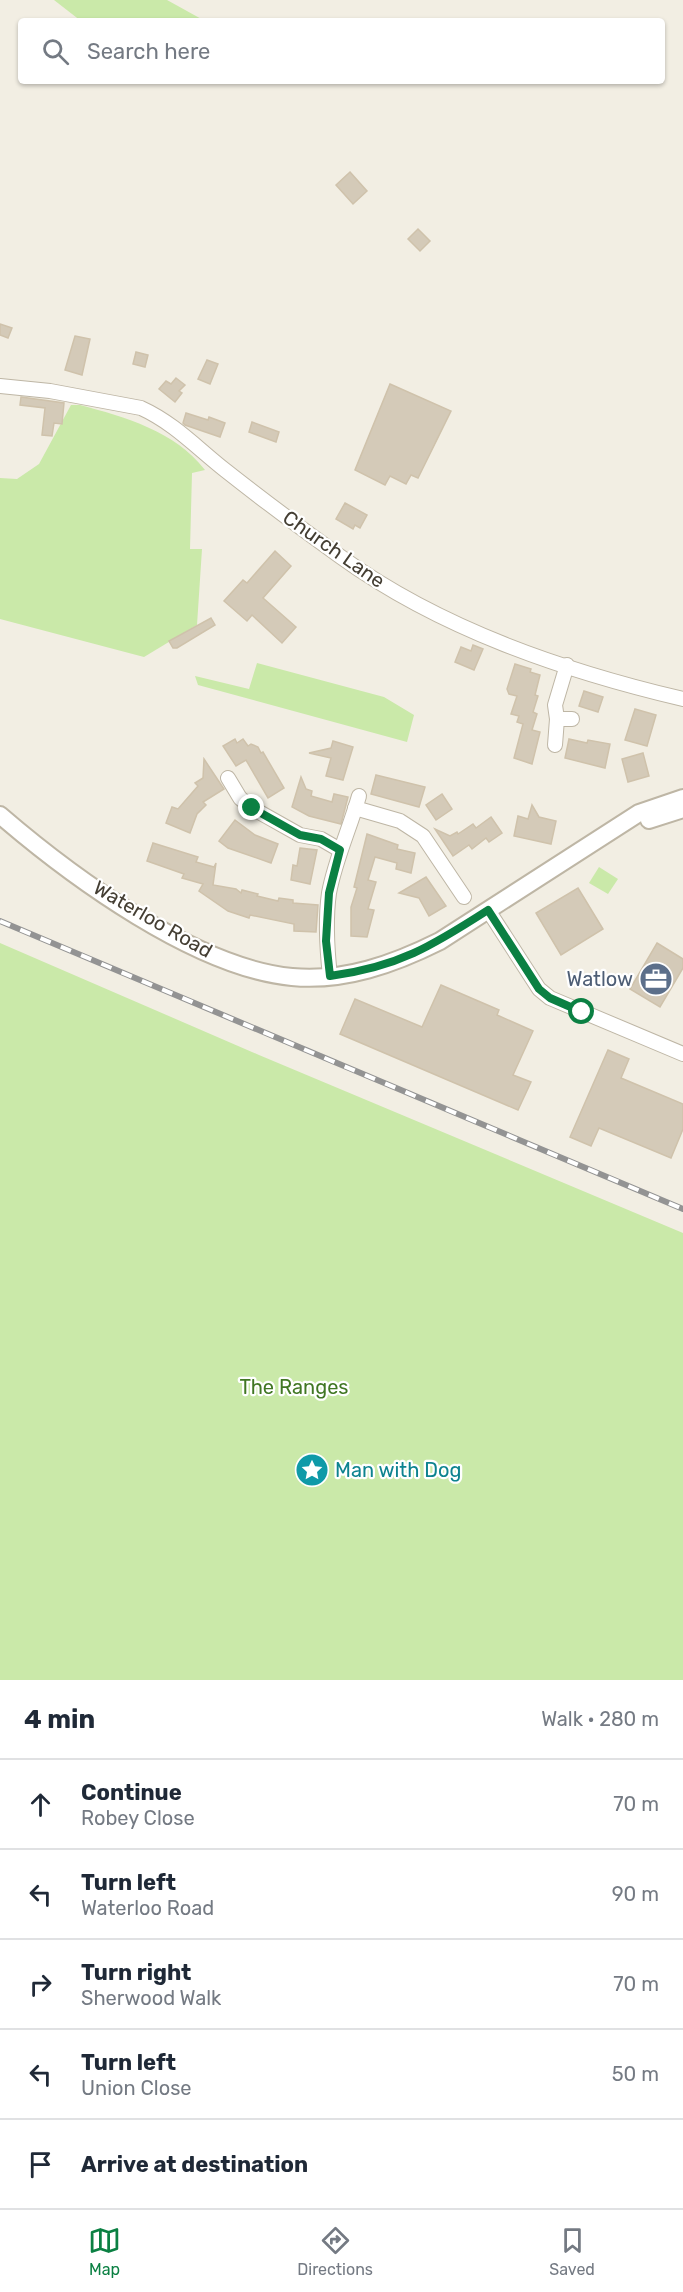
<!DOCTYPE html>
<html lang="en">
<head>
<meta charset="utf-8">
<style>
  :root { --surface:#fff; --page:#f2f2f3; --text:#1f2937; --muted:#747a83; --line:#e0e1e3; --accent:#0b8043 }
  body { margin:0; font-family:Rubik,sans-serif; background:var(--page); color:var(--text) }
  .stop { position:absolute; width:18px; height:18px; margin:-14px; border:4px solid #0b8043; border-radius:50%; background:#fff }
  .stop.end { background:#0b8043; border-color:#fff; box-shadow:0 2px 6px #0008 }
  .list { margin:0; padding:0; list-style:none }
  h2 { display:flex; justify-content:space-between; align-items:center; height:78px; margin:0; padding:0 24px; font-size:26px }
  h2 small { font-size:20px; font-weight:400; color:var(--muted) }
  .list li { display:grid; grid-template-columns:39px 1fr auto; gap:18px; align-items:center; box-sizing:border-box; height:90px; padding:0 24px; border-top:2px solid var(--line) }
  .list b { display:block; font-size:22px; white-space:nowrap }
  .list p { margin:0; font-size:20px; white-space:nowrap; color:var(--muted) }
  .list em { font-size:20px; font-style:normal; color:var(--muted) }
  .icon { flex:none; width:33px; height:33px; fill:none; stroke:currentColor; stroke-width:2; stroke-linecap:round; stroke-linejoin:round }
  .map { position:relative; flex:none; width:683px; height:1680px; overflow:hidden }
  .search { position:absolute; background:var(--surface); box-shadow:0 2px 4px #0004; left:18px; right:18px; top:18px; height:66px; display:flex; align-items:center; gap:15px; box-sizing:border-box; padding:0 21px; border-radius:6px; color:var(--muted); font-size:22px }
  .sheet { height:528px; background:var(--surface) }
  nav { display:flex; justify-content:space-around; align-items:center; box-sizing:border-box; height:84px; border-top:2px solid var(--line); background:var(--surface); font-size:16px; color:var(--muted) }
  nav a { display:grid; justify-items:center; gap:3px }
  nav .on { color:var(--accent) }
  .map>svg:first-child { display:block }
  .green { fill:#cae9a9 }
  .building { fill:#d4cab8; stroke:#cfc2ab; stroke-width:1.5 }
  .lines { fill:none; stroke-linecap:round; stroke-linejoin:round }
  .minor-casing { stroke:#beb6a5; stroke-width:16 }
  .tertiary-casing { stroke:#beb6a5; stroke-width:20 }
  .minor { stroke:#fff; stroke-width:14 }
  .tertiary { stroke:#fff; stroke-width:16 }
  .rail-casing { stroke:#939393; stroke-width:6 }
  .rail { stroke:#fff; stroke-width:4; stroke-dasharray:11; stroke-linecap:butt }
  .route { stroke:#0b8043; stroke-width:8 }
  .labels { text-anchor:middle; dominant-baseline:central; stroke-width:4.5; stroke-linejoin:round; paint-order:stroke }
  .street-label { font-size:20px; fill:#443e33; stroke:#fff }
  .service-label { font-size:20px; fill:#4e5e75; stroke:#fff; text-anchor:end }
  .park-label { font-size:20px; fill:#417724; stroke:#fff }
  .culture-label { font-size:20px; fill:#0d838f; stroke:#fff; text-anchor:start }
</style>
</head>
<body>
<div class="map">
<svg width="683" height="1680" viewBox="0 0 683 1680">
  <rect width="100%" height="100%" fill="#f2eee3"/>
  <g class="green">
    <path d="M54 0H167L205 21H81Z"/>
    <path d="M71 405H80C125 417 175 431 205 470L192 473 190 549H202L197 625 144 657 0 619V478L17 479 39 464Z"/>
    <path d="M257 663 384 697 414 715 407 742 198 685 195 676 249 689Z"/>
    <path d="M599 867 618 879 608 894 589 883Z"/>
    <path d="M0 943 259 1055 683 1233V1680H0Z"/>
  </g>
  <g class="building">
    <path d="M350 172 367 191 353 204 336 185Z"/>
    <path d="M418 229 430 241 420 251 408 239Z"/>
    <path d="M0 324 12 328 8 338 0 335Z"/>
    <path d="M75 336 90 339 82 375 65 370Z"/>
    <path d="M136 352 148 355 145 367 133 364Z"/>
    <path d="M207 360 218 364 210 384 198 379Z"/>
    <path d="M176 378 185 385 179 391 182 393 175 402 159 389 166 381 171 384Z"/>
    <path d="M390 384 451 411 418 478 411 475 406 484 390 476 385 485 355 470Z"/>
    <path d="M21 397 64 403 62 424 54 423 52 436 42 435 45 408 20 405Z"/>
    <path d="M186 413 208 420 209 417 225 423 220 437 185 425 183 423Z"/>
    <path d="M252 422 279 432 276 442 249 432Z"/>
    <path d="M345 503 367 515 360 528 355 525 353 529 336 519Z"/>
    <path d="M275 551 291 566 263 598 296 627 282 643 252 615 247 621 224 601 243 580 247 583Z"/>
    <path d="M211 618 215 625 177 648H173L169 641Z"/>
    <path d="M473 645 483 649 474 670 455 662 461 647 471 651Z"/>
    <path d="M515 664 531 669 530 672 540 675 535 695 538 696 533 712 537 714 532 730 540 732 532 764 514 758 523 724 517 722 519 716 511 714 517 696 509 694 507 689Z"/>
    <path d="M584 691 603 697 598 712 579 706Z"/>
    <path d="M635 709 656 715 647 746 625 740Z"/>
    <path d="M235 739 237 743 243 739 248 746 251 744 258 747 261 753 263 752 284 788 268 798 246 760 236 766 223 746Z"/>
    <path d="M569 739 587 743 588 740 610 744 605 768 565 758Z"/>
    <path d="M333 741 353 747 343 780 326 776 331 758 309 753 331 748Z"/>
    <path d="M643 753 649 776 628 782 622 759Z"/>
    <path d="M204 759 224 789 203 802 206 805 197 814 190 833 166 823 172 807 178 809 198 786 195 783 203 778Z"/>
    <path d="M376 775 425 787 419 807 371 794Z"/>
    <path d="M301 777 306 789 312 791 311 796 332 802 334 794 348 797 341 824 309 816 292 807Z"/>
    <path d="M442 794 452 809 436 820 426 805Z"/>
    <path d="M532 805 539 817 556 821 551 844 514 836 518 816 528 819Z"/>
    <path d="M491 817 502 833 489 842 486 838 472 849 469 845 453 856 435 829 450 836 457 832 458 834 473 824 476 828Z"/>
    <path d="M235 820 255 835 278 844 271 863 228 848 219 841Z"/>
    <path d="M367 834 398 845 397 849 415 853 411 873 396 869 397 863 375 857 368 880 376 882 368 909 374 910 367 937 351 936V907L357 888 354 887Z"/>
    <path d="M153 843 198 857 196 862 214 867 216 863 213 885 236 889 241 893 242 890 258 894 257 896 278 901 279 898 293 900V903L318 905 316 932 294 931V924L250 915 249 918 228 911 199 891 203 884 182 878 184 874 147 861Z"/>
    <path d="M300 848 317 850 310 884 291 880 293 865 297 866Z"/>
    <path d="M426 877 446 906 429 916 419 898 399 893Z"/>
    <path d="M578 888 603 929 561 955 536 913Z"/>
    <path d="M657 943 683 959V968L660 1007 630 989Z"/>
    <path d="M441 985 499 1010 497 1015 533 1031 513 1075 531 1082 518 1110 340 1034 355 999 422 1027Z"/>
    <path d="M608 1050 629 1059 621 1078 683 1104V1129L671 1158 599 1128 591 1146 570 1137Z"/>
  </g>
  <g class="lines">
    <defs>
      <g id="minor">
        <path d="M0 386 50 391 141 408C174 423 197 448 225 470 263 500 302 529 341 557 441 629 564 671 683 699"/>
        <path d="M557 719H572"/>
        <path d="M555 745 557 719 555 705 567 665"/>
        <path d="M228 778 240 798 252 808 300 835 321 839 340 850"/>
        <path d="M355 808 400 821 423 836 464 897"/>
        <path d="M488 910 539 989 550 998 683 1054"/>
        <path d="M330 976C327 949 325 921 329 893 335 860 350 828 359 796"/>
      </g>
      <g id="tertiary">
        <path d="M0 815C72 877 196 968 292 977 344 982 394 964 440 941L639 813 683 798"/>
        <path d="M649 820 683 809"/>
      </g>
    </defs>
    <use href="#minor" class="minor-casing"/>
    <use href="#tertiary" class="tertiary-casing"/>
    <use href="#minor" class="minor"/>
    <use href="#tertiary" class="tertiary"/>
    <defs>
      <path id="rail" d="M0 921 683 1209"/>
    </defs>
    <use href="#rail" class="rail-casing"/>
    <use href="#rail" class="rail"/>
  </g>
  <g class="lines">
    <path class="route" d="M252 808 300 835 321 839 340 850 329 893 326 941 330 976C398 967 432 946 488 910L539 989 550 998 582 1012"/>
  </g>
  <defs>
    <symbol id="office-disc" viewBox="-11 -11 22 22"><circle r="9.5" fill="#5c6f8a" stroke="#fff"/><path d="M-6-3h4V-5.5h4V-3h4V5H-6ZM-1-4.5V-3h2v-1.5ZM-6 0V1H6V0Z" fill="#fff"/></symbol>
    <symbol id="sight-disc" viewBox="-11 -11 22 22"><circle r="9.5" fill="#0f9aa8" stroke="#fff"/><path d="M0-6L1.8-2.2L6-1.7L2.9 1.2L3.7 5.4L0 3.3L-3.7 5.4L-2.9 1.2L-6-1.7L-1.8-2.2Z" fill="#fff"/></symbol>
  </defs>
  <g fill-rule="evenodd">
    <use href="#office-disc" x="637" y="960" width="38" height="38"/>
    <use href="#sight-disc" x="293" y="1451" width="38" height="38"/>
  </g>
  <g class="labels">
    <g class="street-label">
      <text transform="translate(334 549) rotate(35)">Church Lane</text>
      <text transform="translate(153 919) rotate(30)">Waterloo Road</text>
    </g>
    <g class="service-label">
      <text x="633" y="979">Watlow</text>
    </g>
    <g class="park-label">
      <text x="294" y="1387">The Ranges</text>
    </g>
    <g class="culture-label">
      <text x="335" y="1470">Man with Dog</text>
    </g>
  </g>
</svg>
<div class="stop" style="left:582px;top:1012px"></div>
<div class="stop end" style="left:252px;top:808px"></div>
<div class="search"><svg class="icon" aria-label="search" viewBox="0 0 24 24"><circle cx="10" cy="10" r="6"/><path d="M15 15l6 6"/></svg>Search here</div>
</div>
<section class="sheet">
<h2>4 min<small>Walk · 280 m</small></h2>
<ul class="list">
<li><svg class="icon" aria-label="ahead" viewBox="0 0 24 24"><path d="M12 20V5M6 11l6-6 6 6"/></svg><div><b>Continue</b><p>Robey Close</p></div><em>70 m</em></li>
<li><svg class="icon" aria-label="left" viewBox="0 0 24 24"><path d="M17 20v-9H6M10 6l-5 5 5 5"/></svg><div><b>Turn left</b><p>Waterloo Road</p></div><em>90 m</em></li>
<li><svg class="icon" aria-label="right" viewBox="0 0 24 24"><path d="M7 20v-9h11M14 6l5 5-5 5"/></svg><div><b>Turn right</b><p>Sherwood Walk</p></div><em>70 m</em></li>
<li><svg class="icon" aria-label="left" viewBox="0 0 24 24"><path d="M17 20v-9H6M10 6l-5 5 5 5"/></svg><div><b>Turn left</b><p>Union Close</p></div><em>50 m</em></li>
<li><svg class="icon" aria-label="arrive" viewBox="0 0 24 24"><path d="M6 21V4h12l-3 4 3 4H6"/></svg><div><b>Arrive at destination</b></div></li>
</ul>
</section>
<nav>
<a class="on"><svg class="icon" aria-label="map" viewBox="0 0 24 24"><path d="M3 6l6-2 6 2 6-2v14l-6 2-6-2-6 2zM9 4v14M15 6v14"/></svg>Map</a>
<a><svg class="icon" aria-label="directions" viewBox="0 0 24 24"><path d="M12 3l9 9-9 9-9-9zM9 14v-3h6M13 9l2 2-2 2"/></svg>Directions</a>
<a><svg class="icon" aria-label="saved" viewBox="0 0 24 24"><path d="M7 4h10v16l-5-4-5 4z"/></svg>Saved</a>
</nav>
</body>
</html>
